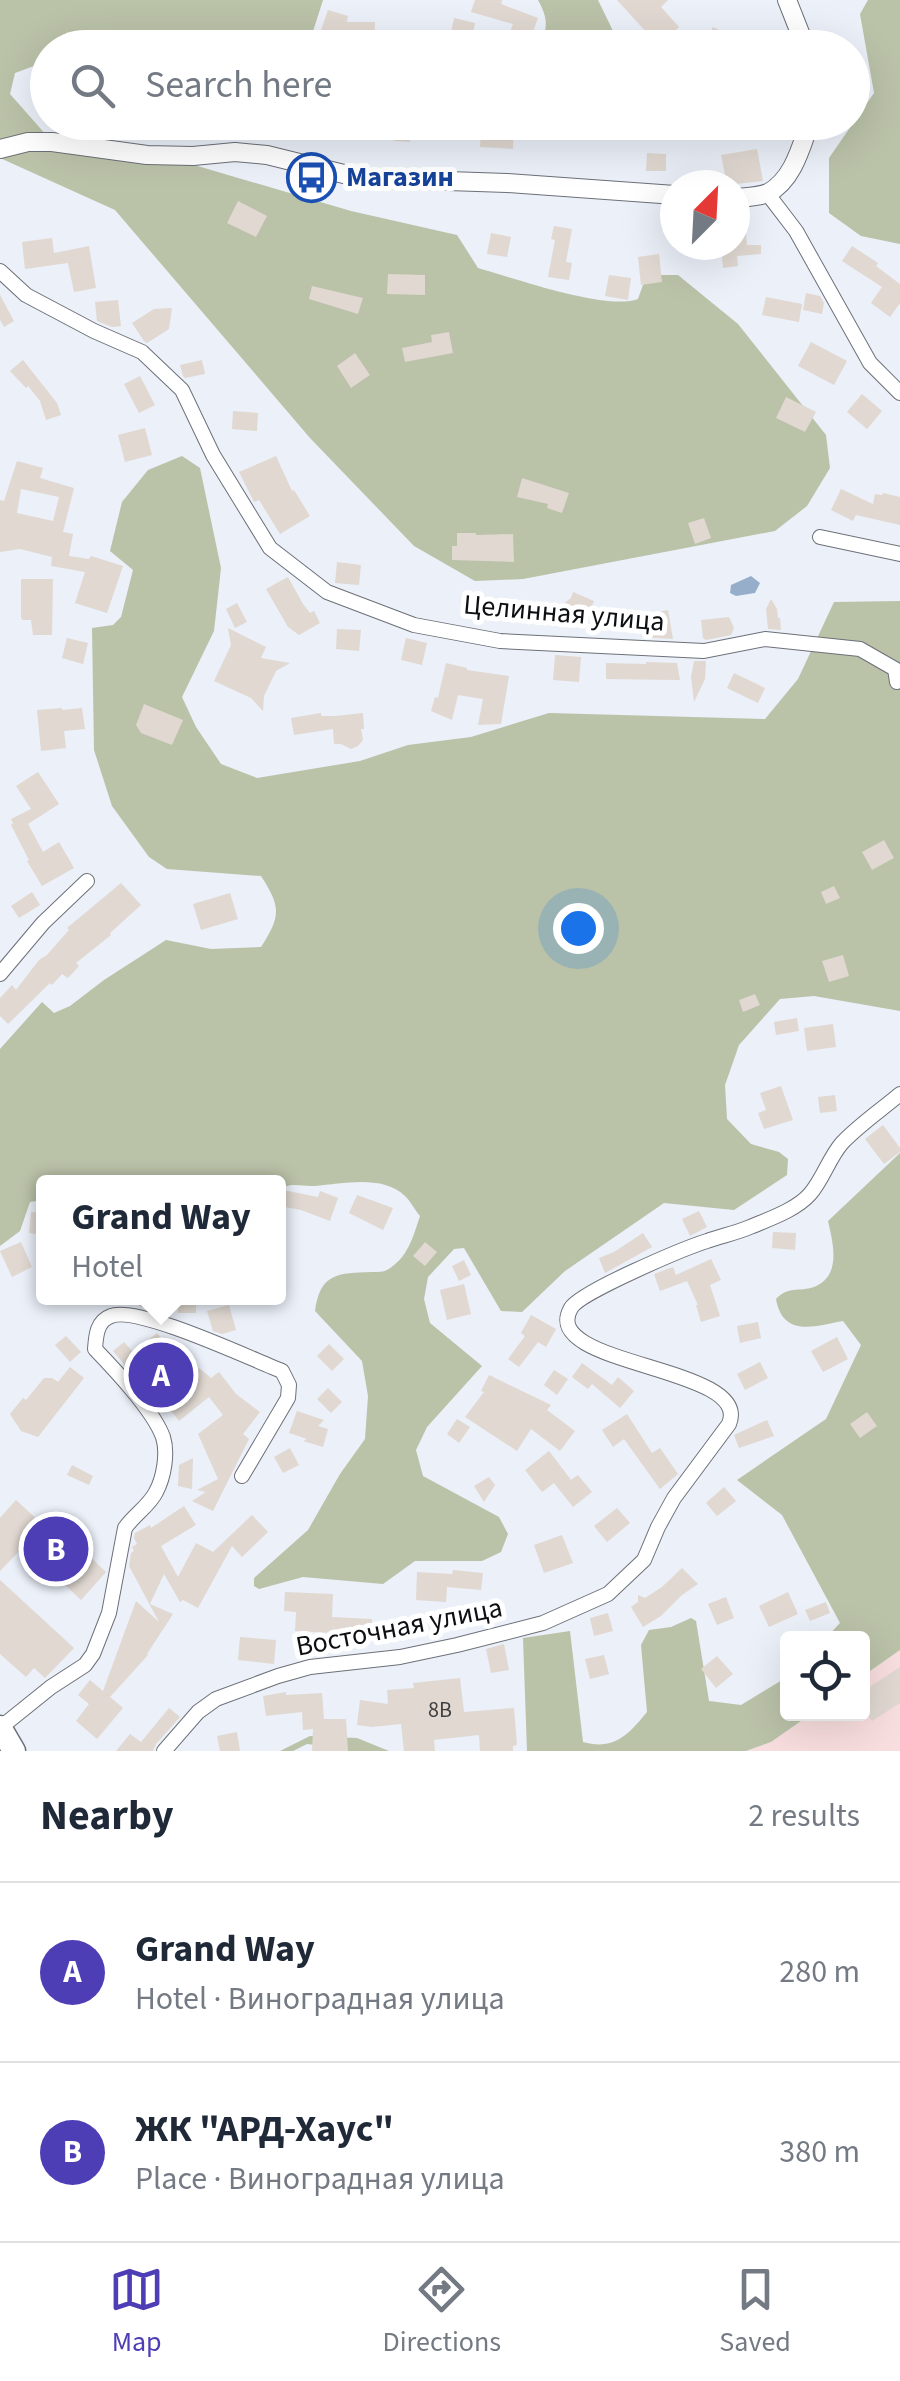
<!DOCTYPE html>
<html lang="en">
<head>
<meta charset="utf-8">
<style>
  :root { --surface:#fff; --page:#f2f2f3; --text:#1f2937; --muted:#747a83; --line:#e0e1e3; --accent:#4e3eb5 }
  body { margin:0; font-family:"Source Sans 3",sans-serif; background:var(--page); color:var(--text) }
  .controls { position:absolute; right:30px; bottom:30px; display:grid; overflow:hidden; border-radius:10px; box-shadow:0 10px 40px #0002 }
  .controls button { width:90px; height:90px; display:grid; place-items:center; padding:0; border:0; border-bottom:2px solid var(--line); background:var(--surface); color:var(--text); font:50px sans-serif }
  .compass { position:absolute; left:660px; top:170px; width:90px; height:90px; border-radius:50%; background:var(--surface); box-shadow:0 10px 40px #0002; rotate:24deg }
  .you { position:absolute; left:578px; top:928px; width:35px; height:35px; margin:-25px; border:8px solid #fff; border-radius:50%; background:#1a73e8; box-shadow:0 0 0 15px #1a73e833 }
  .badge { display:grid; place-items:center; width:65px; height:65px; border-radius:50%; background:var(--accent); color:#fff; font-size:32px; font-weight:700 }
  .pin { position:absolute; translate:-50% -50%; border:5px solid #fff; box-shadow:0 2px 10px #0006 }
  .popup { position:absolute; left:36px; top:1175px; width:250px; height:130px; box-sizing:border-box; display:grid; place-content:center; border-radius:10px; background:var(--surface); filter:drop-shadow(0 2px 8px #0005); font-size:32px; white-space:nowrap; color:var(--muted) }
  .popup b { font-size:38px; color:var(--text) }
  .popup::after { content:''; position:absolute; left:50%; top:100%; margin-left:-20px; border:20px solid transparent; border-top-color:var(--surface) }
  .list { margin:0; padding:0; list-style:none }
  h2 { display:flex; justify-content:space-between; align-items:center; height:130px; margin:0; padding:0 40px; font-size:42px }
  h2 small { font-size:32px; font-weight:400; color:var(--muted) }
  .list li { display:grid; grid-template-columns:65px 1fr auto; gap:30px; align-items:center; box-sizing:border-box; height:180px; padding:0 40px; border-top:2px solid var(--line) }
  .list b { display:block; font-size:38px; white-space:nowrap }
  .list p { margin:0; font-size:32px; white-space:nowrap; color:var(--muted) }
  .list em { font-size:32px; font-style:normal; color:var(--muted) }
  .icon { flex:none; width:55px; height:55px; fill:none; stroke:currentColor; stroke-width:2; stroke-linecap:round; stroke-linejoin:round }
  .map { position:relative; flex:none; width:900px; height:1751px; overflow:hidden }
  .search { position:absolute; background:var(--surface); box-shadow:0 10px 40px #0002; left:30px; right:30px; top:30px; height:110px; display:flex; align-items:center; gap:25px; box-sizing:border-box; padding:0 35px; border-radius:55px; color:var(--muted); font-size:38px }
  .sheet { height:490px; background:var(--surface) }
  nav { display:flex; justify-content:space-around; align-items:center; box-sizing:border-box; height:140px; border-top:2px solid var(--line); background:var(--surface); font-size:28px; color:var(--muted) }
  nav a { display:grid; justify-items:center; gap:5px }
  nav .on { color:var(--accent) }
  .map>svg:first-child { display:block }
  .industrial { fill:#f9dedf }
  .green { fill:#bac2a8 }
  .water { fill:#96aeca }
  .building { fill:#e0d8d1; fill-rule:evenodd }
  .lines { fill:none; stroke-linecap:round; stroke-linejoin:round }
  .minor-casing { stroke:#6c7078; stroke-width:16 }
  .tertiary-casing { stroke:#6c7078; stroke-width:20 }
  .primary-casing { stroke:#6c7078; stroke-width:25 }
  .minor { stroke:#fff; stroke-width:14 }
  .tertiary { stroke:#fff; stroke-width:18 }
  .primary { stroke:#fff; stroke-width:22 }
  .labels { text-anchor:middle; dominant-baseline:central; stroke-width:10; stroke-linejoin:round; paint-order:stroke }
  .number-label { font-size:22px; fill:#424142 }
  .transit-label { font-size:28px; font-weight:bold; fill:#164399; stroke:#fff; text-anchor:start }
  .street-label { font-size:28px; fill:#0e0f12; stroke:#fff }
</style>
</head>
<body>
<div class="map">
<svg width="900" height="1751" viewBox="0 0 900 1751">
  <rect width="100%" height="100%" fill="#ebf0f9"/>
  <path class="industrial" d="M900 1650V1751H746L771 1742 811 1714H862L863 1676Z"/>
  <g class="green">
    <path d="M0 0H323L308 47 48 48 47 63H42L15 73 10 94 55 145 184 162 351 211 457 235 478 268C514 278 606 311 638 299L643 285 655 275H678L738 324 826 435 830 468 807 506 775 531 523 579 475 581 414 546 310 438 115 210 0 158Z"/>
    <path d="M538 0H598L614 33 632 47H538C549 29 548 18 538 0Z"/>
    <path d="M868 0H900V244L861 236 829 213V158L874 93 860 14Z"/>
    <path d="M182 456 200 468 221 568 214 631 182 697 196 727 221 764 257 778 360 761 408 745 471 737 549 713 765 719 798 679 834 602 900 601V1011L814 996 780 999 739 1045 725 1085 727 1119 751 1144 779 1152 788 1159 787 1175 734 1210 664 1203 565 1271 522 1312 501 1311 464 1248 454 1249 428 1277 424 1299 430 1323 482 1366 427 1427 416 1450 423 1476 499 1517 508 1534 501 1552 482 1561H415L383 1584 303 1577 259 1589 254 1586V1578L308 1530 340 1474 365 1439 368 1396 362 1361 315 1311C320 1273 338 1273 372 1272 378 1272 383 1272 387 1270 408 1258 413 1237 420 1216 415 1210 411 1202 406 1197 383 1174 343 1184 315 1186 300 1187 290 1181 279 1191L278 1182H44L43 1200 30 1202 20 1231 0 1246V1049L42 1002 54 1013 70 1006 104 980 166 940 211 949 261 947C281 916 281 907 261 876L167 869 149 857 112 806 94 750 92 628 113 625 121 617 133 570 110 551 122 502 148 470Z"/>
    <path d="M900 1153V1650L863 1676 862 1638H826L840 1623 782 1515 737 1480 826 1419 861 1345 843 1321C815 1326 783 1338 776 1299 788 1286 799 1292 814 1287 842 1276 833 1243 828 1221Z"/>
    <path d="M691 1618 696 1621 709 1701 741 1705 787 1677 788 1714H811L771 1742 746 1751H527L523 1638 570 1631 583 1742C614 1751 629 1734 647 1712L641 1645 649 1630 671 1627Z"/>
    <path d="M310 1736 357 1738 389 1751H348L346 1748 307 1744 293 1751H280Z"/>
  </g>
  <path class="water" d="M751 576 760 583 755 593 736 596 730 593 731 585Z"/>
  <g class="building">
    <path d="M475 0H502L501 4 538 18 527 48 505 45 513 24 471 12Z"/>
    <path d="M617 0H668L661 7 679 27 659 46Z"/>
    <path d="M328 10 348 16 347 22H375L374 48H355L319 36Z"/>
    <path d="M454 18 475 23 471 42 450 38Z"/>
    <path d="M713 27 725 33 717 48H702Z"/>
    <path d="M48 58V101L31 95Z"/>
    <path d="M117 122H140L141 134 118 136Z"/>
    <path d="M253 122H304V134L252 132Z"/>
    <path d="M395 122H410V142L394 141Z"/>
    <path d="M481 126 514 128 513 149 480 147Z"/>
    <path d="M757 149 763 181 727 185 721 155Z"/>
    <path d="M647 153 666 154V171H646Z"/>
    <path d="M238 201 267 216 256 237 227 223Z"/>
    <path d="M554 226 572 229 566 262 572 263 569 280 548 277 555 240 551 239Z"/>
    <path d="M491 233 511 237 507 257 487 254Z"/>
    <path d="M746 233 747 245H761V254L737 256 738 266 723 268 721 245H735V234Z"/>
    <path d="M52 238 54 253 89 246 96 288 74 292 68 263 25 269 22 242Z"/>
    <path d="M852 246 878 263 876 266 900 284V303L890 317 871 303 882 287 842 261Z"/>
    <path d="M659 254 662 282 641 285 638 257Z"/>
    <path d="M388 274 425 275V295L387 294Z"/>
    <path d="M609 275 631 278 628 300 605 296Z"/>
    <path d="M312 286 363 298 358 314 309 299Z"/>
    <path d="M806 293 820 296 824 303 822 314 803 310Z"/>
    <path d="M0 295 14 321 4 327 0 320Z"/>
    <path d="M766 297 802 304 799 322 762 315Z"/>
    <path d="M118 300 121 326 112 327 97 321 95 302Z"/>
    <path d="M172 308 169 329 147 343 144 341 132 323 154 309Z"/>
    <path d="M449 332 453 353 405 362 402 348 432 342 431 335Z"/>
    <path d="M811 342 847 361 834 385 798 366Z"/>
    <path d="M355 353 370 375 351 388 337 366Z"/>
    <path d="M23 360 57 403 61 415 46 420 40 401 28 386 26 388 10 371Z"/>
    <path d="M202 360 205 374 185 378 183 376 180 365Z"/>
    <path d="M140 376 155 405 139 413 124 384Z"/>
    <path d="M862 394 882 411 867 429 847 412Z"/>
    <path d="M786 397 816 412 805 432 776 418Z"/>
    <path d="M233 411 258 413 257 431 232 429Z"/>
    <path d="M145 428 152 455 125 462 118 435Z"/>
    <path d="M276 456 292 491 294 490 310 516 280 534 259 500 254 502 239 472Z"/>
    <path d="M17 461 43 468 40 478 74 488 63 532 73 534 69 556 89 559 91 556 123 566 107 613 75 603 85 572 51 566 52 557 20 549 0 552V500L4 501ZM21 489 59 497 53 521 17 513Z"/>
    <path d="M522 478 569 493 562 513 547 508 548 504 517 497Z"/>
    <path d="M841 489 873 504 875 494 882 495 883 493 900 497V525L856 515 853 521 831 510Z"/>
    <path d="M704 518 711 538 695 544 688 523Z"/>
    <path d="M457 533H476V535L513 534 514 562 452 560V546H457Z"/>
    <path d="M337 562 361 565 359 585 335 583Z"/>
    <path d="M288 577 303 604 310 613 314 611 320 623 299 635 288 627 266 589Z"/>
    <path d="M21 579H53L52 635H33L31 620H22L21 617Z"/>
    <path d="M573 592 594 601 584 626 563 617 566 609 563 604 571 598Z"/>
    <path d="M771 599 777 609 778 618H780L781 630 768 629 766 609Z"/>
    <path d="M237 603 247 622 235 628 226 609Z"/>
    <path d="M668 610 673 639 641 637 638 616Z"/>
    <path d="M729 617 734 628 731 635 706 640 703 638 701 620Z"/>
    <path d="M228 628 266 647 261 658 290 663 276 671 264 696 263 711 251 698 214 681 231 645Z"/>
    <path d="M337 629 361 630 359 651 336 649Z"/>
    <path d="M67 638 88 643 83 664 62 658Z"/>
    <path d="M406 638 427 643 422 665 401 660Z"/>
    <path d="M555 655 581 657 579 682 553 680Z"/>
    <path d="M694 661H706L705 679 694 702 691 677Z"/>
    <path d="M646 662 677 663 680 680 606 679V663L646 664Z"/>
    <path d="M446 663 467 668V670L509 676 501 724 478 725 483 699 458 695 452 720 431 711 435 697 438 698Z"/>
    <path d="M734 673 765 688 758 703 727 688Z"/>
    <path d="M144 704 183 720 172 745 141 733 136 725Z"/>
    <path d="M62 708V710L82 708 85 729 64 731 66 748 41 751 37 710Z"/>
    <path d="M321 713V716H335L363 713 364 729H361L363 740 358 746 351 749 341 744H334L333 729 294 735 291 718Z"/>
    <path d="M38 772 59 804 28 824 43 852 59 842 74 868 42 886 27 861 29 860 11 825 13 823 11 819 31 809 16 786Z"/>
    <path d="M884 840 894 858 872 870 862 852Z"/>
    <path d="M121 883 141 905 110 933 111 935 76 963 79 966 68 978 62 974 52 985 50 983 8 1024 0 1016V998L12 985 16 990 39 960 47 955 69 930 67 928Z"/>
    <path d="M834 886 840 898 826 904 821 892Z"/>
    <path d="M32 892 40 905 19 918 11 906Z"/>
    <path d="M230 893 238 919 201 930 193 904Z"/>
    <path d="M843 955 849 976 829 982 822 961Z"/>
    <path d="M755 994 760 1005 743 1012 739 1000Z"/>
    <path d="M797 1018 799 1031 776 1035 774 1022Z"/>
    <path d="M833 1024 836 1047 807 1051 804 1028Z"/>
    <path d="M781 1086 793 1120 764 1129 758 1113 766 1110 760 1093Z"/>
    <path d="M835 1095 837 1111 820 1113 818 1097Z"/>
    <path d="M883 1125 900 1148V1152L884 1164 865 1139Z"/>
    <path d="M283 1190 318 1197 320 1191 338 1198 330 1221 301 1210 280 1206Z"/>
    <path d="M357 1195 393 1208 383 1230 349 1213Z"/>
    <path d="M699 1211 707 1227 690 1236 682 1219Z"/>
    <path d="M31 1212 44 1213V1235L29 1233Z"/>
    <path d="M773 1232 796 1233 795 1250 772 1248Z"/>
    <path d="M643 1233 652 1247 605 1273 599 1258 614 1252Z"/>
    <path d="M21 1242 32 1267 12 1277 0 1251Z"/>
    <path d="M425 1242 437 1252 425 1266 413 1256Z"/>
    <path d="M711 1259 721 1280 710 1285 720 1316 701 1322 696 1305H698L687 1281 660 1291 654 1274 673 1267 676 1275Z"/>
    <path d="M464 1260 471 1275 459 1281 452 1266Z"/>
    <path d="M464 1284 471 1314 447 1320 440 1290Z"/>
    <path d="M143 1298H165L159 1311 139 1306Z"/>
    <rect x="178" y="1298" width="18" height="15"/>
    <path d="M229 1305 236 1330 222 1334 213 1331 207 1311Z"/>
    <path d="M531 1315 556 1329 546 1347 538 1342 519 1367 508 1359 525 1336 521 1333Z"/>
    <path d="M758 1322 761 1338 740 1343 737 1326Z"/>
    <path d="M157 1333 183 1363 187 1358 211 1378 219 1372 236 1394 260 1412 243 1434 249 1439 213 1511 192 1501 206 1492 197 1490 218 1479 198 1434 223 1415 209 1397 179 1421 160 1397 155 1401 113 1351 124 1342 133 1352Z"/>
    <path d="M66 1336 81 1352 70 1362 55 1345Z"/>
    <path d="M837 1337 848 1359 823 1372 811 1351Z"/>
    <path d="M329 1344 344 1359 332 1371 317 1356Z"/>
    <path d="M760 1362 768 1378 745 1390 737 1374Z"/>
    <path d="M582 1363 612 1385 618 1377 634 1391 620 1408 592 1384 588 1389 572 1377Z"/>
    <path d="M70 1367 84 1378 38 1437 21 1431 10 1414 23 1398 26 1400 44 1378H52L58 1382Z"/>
    <path d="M554 1370 568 1379 557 1395 544 1385Z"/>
    <path d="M489 1375 551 1405 547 1410 575 1431 560 1451 531 1429 517 1451 465 1417 484 1392 481 1391Z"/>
    <path d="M328 1388 342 1402 331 1413 317 1399Z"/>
    <path d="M297 1411 324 1420 318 1426 328 1429 323 1447 303 1441 307 1439 289 1433Z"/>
    <path d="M867 1412 877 1426 860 1438 850 1424Z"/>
    <path d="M627 1414 652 1453 660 1448 678 1474 660 1489 624 1439 613 1447 602 1430Z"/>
    <path d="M457 1419 470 1427 459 1443 447 1434Z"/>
    <path d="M767 1420 774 1436 739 1448 734 1435Z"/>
    <path d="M290 1448 299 1465 283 1473 274 1457Z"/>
    <path d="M549 1451 571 1480 578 1475 592 1492 573 1507 554 1483 542 1492 525 1470Z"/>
    <path d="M193 1458 192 1489 178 1486 179 1465Z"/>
    <path d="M72 1465 93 1476 89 1485 67 1475Z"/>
    <path d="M489 1477 495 1485 484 1502 474 1486Z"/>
    <path d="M724 1487 736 1501 717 1516 706 1503Z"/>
    <path d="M16 1500 41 1523 47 1516 106 1572 81 1600 24 1546 0 1571V1518Z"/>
    <path d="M184 1506 196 1525 161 1546 178 1577 196 1543 213 1552 252 1515 268 1532 242 1557 232 1546 198 1608 183 1600 180 1602 164 1574 150 1604 173 1614 147 1654 148 1655 110 1697 123 1708 97 1739 76 1721 89 1704 78 1695 90 1680 103 1691 136 1601 159 1622 129 1566 131 1553 134 1551 132 1547 137 1544 134 1538 135 1533 150 1525 151 1528Z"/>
    <path d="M617 1508 630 1523 607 1542 594 1526Z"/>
    <path d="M562 1535 573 1563 544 1573 534 1545Z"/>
    <path d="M682 1568 698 1584 682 1595 661 1616 643 1627 631 1607 638 1602V1595L645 1598 662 1587Z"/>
    <path d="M453 1570 483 1573 481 1590 447 1587 446 1602 416 1600 417 1572 452 1574Z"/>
    <path d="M0 1580 74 1648 45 1678 34 1668 26 1677 0 1654Z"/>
    <path d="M285 1592 333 1594 332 1617 372 1619 371 1635 295 1631 296 1612 284 1611Z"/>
    <path d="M788 1592 798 1614 769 1627 759 1606Z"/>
    <path d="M726 1597 734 1618 717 1625 708 1604Z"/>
    <path d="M826 1602 830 1613 810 1621 805 1610Z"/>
    <path d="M608 1613 613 1631 594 1636 590 1618Z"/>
    <path d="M240 1637 276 1640 274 1664 238 1660Z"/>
    <path d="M504 1644 509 1670 491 1673 486 1649Z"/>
    <path d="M604 1655 609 1674 590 1679 585 1659Z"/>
    <path d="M717 1656 733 1674 716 1688 701 1669Z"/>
    <path d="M900 1667V1703L872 1721 862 1707V1692Z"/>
    <path d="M460 1678 464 1712 514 1708 517 1745 513 1746V1751H480L479 1735 434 1740 435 1751H404L401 1724 372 1727 357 1725 360 1700 388 1704 387 1690 414 1688 413 1683Z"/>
    <path d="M286 1692V1695L322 1693 324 1719H346L348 1751H312L313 1729 303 1730 302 1712 266 1716 263 1696Z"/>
    <path d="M169 1708 180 1717 156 1744 153 1751H116L130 1734 141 1742Z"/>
    <path d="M237 1732 240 1751H220L217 1736Z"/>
  </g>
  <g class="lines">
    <defs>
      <g id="minor">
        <path d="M767 193 796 231 870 363 900 393"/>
        <path d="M0 271 26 295 94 331 142 352 182 390 213 455 270 548 327 592 414 625 500 641 704 651 765 639 860 649 895 669 897 682"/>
        <path d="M820 537 900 554"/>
        <path d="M0 974 43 923 87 881"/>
        <path d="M0 1728 51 1687 85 1665 93 1654 109 1613 125 1528C134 1515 149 1506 156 1492 164 1477 168 1453 163 1437 153 1410 115 1370 95 1349 96 1335 97 1321 111 1316 137 1305 251 1359 282 1371L289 1385 288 1398 242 1476"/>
        <path d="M164 1751 198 1712 216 1699 278 1676 310 1667 400 1657 457 1645 543 1623 608 1594 644 1560 658 1527 674 1498 729 1424C753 1365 537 1367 571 1308 580 1292 685 1248 707 1241 721 1236 736 1233 750 1227 769 1219 796 1210 810 1194 823 1179 829 1158 842 1143 859 1125 881 1110 900 1094"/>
      </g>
      <g id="tertiary">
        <path d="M787 0 806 48"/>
        <path d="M0 149 28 142H52L147 155 193 156 235 152 267 155 360 178 507 183 675 195"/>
        <path d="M735 198C745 197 759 197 768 193 793 180 801 147 810 122"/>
      </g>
      <path id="primary" d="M0 1727 14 1751"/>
    </defs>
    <use href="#minor" class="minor-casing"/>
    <use href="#tertiary" class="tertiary-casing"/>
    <use href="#primary" class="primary-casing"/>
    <use href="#minor" class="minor"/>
    <use href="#tertiary" class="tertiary"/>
    <use href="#primary" class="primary"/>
  </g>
  <defs>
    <symbol id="bus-ring" viewBox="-11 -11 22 22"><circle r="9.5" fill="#fff" stroke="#1a4fb4" stroke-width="1.5"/><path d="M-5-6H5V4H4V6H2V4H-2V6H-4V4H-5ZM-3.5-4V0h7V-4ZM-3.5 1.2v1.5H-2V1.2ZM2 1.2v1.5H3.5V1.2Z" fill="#1a4fb4"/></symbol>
  </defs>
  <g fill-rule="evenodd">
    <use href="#bus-ring" x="284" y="150" width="55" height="55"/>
  </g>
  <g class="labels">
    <g class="number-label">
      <text x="440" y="1710">8В</text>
    </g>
    <g class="transit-label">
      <text x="346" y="177">Магазин</text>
    </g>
    <g class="street-label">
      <text transform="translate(564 613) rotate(5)">Целинная улица</text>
      <text transform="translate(399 1627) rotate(-11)">Восточная улица</text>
    </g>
  </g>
</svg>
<div class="controls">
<button><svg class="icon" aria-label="locate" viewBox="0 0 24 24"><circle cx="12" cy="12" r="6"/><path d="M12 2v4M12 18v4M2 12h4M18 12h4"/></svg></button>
</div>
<svg class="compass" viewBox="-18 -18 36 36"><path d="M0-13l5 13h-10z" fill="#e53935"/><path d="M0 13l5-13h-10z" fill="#747a83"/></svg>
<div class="you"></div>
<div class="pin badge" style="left:161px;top:1375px">A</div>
<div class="popup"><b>Grand Way</b>Hotel</div>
<div class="pin badge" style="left:56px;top:1549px">B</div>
<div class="search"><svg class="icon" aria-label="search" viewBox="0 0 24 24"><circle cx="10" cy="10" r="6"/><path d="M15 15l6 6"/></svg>Search here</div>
</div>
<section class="sheet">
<h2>Nearby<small>2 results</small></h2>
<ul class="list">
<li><span class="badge">A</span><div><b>Grand Way</b><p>Hotel · Виноградная улица</p></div><em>280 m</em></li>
<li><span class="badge">B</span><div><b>ЖК &quot;АРД-Хаус&quot;</b><p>Place · Виноградная улица</p></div><em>380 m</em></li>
</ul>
</section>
<nav>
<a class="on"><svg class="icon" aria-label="map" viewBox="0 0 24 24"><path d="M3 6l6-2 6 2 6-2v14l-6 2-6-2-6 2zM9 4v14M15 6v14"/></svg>Map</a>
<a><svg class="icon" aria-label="directions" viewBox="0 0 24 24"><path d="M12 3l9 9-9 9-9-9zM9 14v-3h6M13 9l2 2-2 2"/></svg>Directions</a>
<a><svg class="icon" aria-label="saved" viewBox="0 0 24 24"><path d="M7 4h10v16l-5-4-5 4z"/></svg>Saved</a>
</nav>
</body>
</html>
